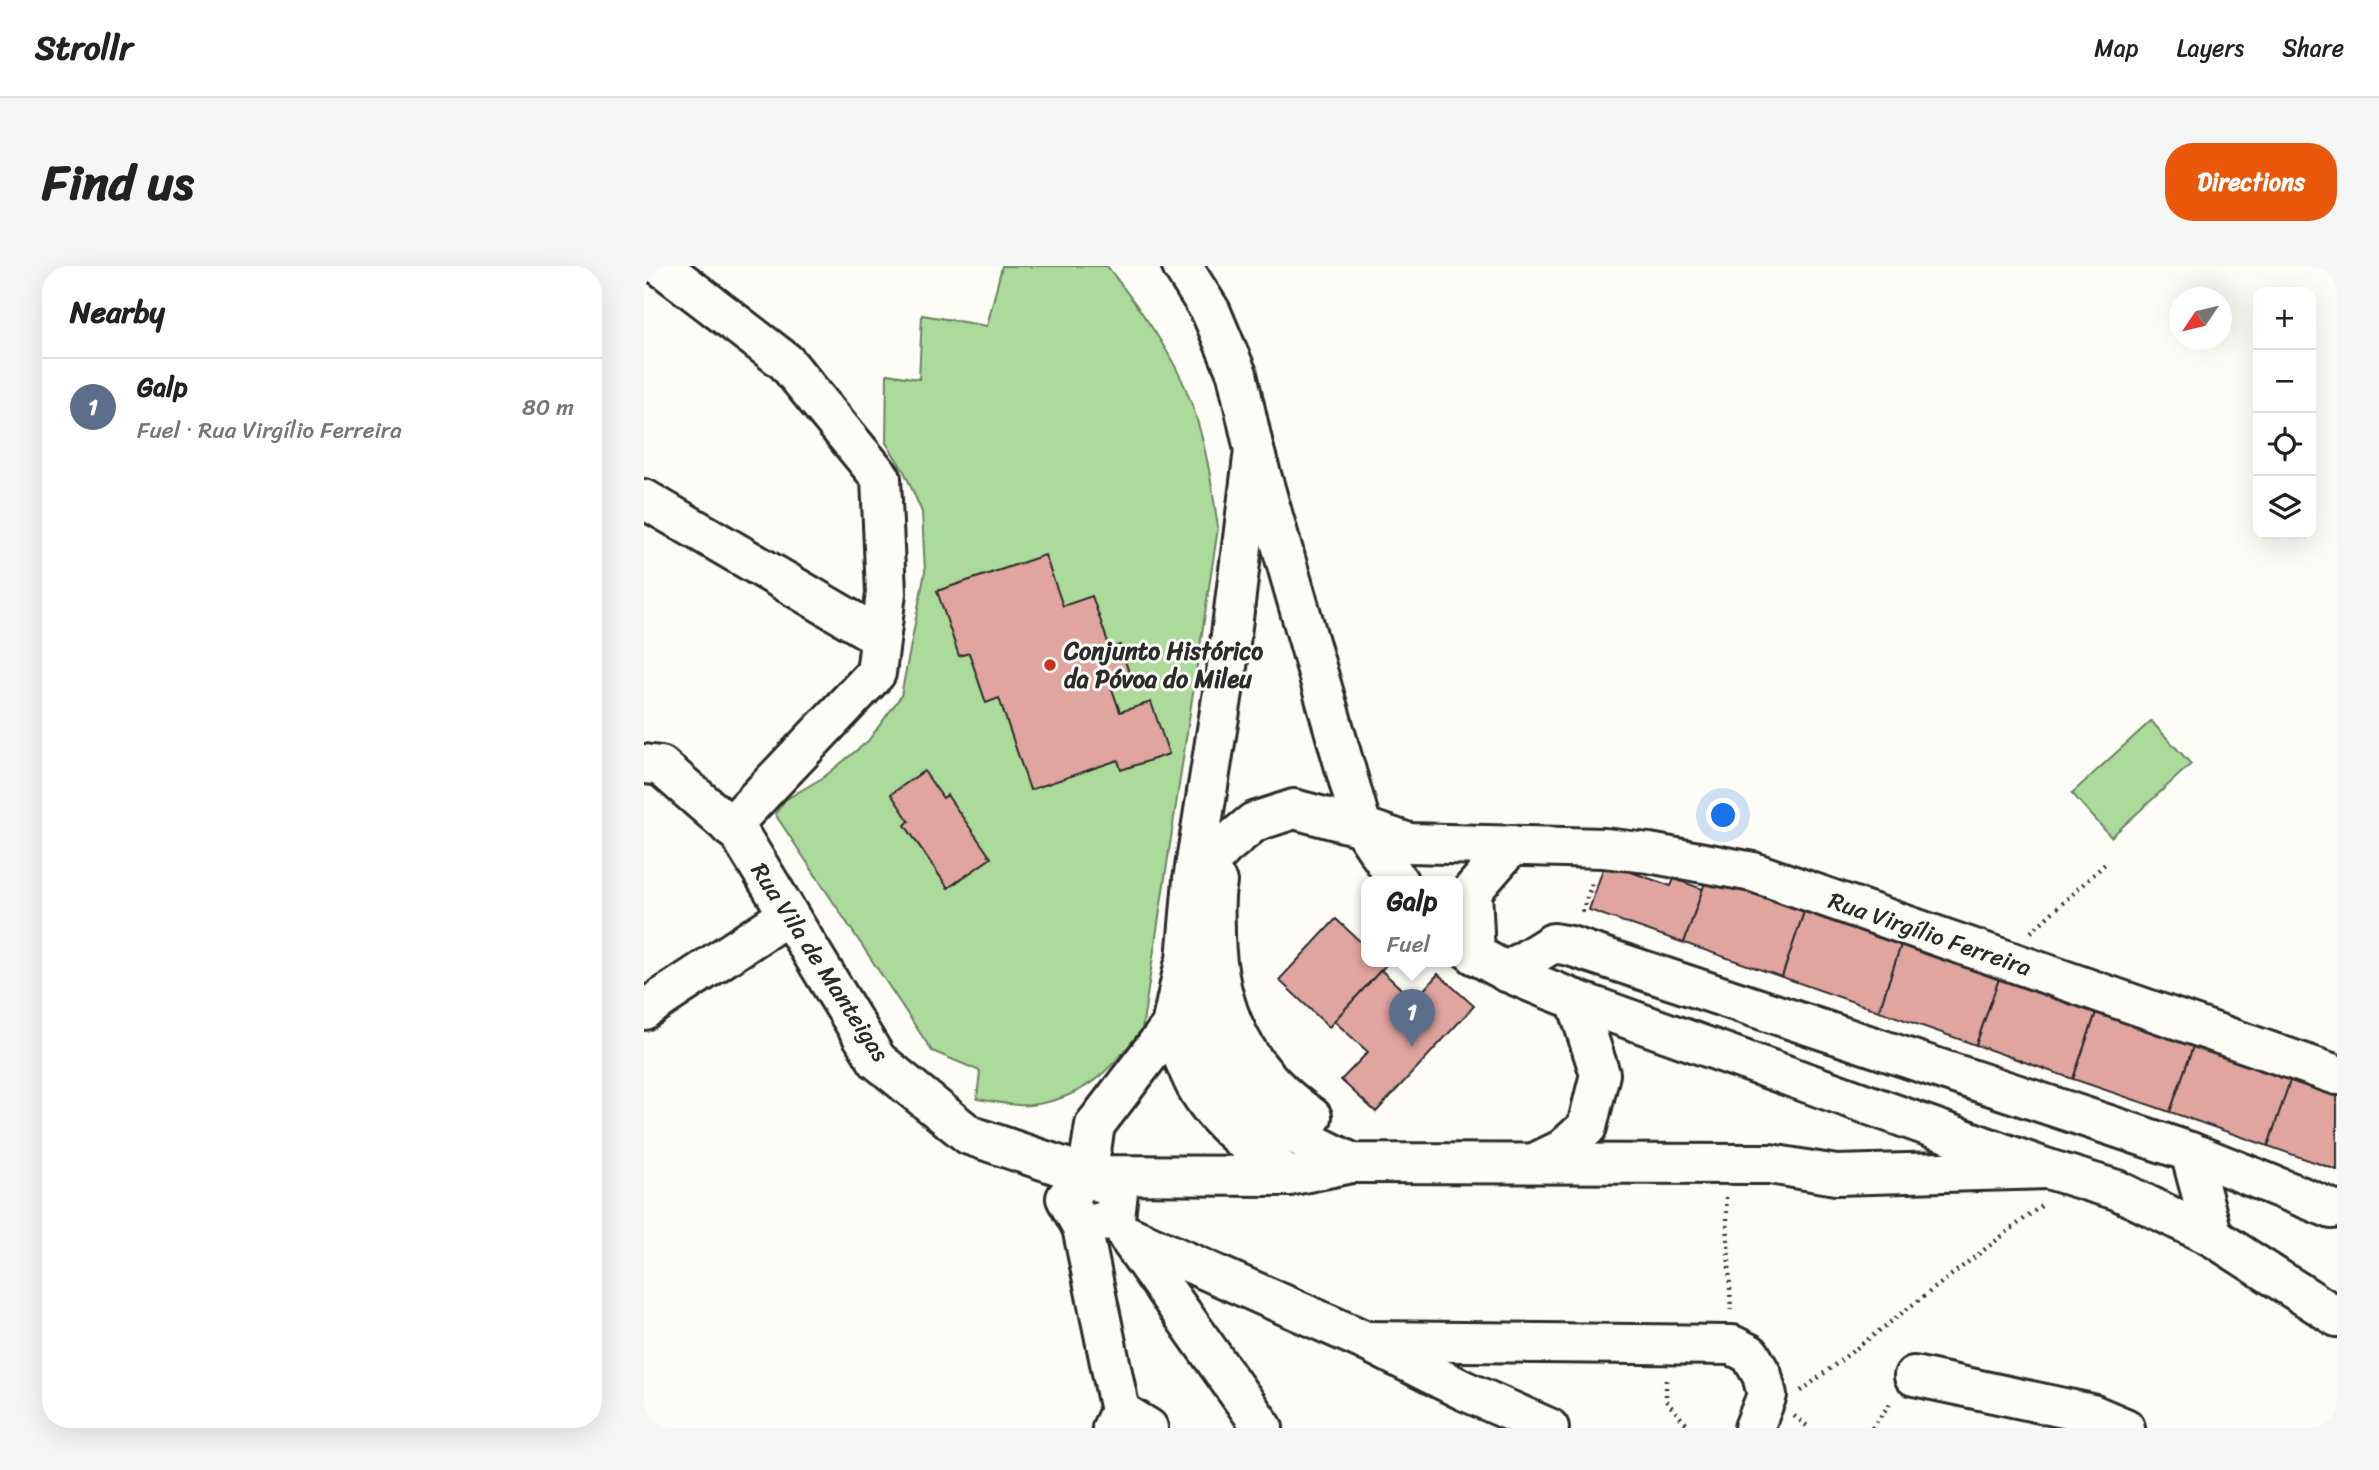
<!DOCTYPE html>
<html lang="en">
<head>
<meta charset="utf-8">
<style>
  :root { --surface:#fff; --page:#f6f6f6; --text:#222; --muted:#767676; --line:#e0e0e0; --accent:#ea580c }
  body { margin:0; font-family:Sriracha,sans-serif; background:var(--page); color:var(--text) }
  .controls { position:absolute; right:21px; top:21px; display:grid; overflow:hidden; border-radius:14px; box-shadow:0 7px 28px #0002 }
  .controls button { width:63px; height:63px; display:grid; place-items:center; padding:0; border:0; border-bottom:2px solid var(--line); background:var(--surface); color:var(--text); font:35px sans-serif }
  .compass { position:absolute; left:1525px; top:21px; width:63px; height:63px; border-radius:50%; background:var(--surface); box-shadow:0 7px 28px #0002; rotate:235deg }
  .you { position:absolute; left:1080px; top:550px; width:24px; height:24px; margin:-18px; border:5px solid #fff; border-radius:50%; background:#1a73e8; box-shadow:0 0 0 10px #1a73e833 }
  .badge { display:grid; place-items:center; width:46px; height:46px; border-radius:50%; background:var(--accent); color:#fff; font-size:23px; font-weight:700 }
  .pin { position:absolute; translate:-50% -58px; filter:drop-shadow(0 2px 4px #0008) }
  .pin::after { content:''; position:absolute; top:37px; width:24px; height:21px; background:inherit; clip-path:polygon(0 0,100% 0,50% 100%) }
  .popup { position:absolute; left:717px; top:610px; width:102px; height:91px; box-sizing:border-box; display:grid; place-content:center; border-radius:14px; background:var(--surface); filter:drop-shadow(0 2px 5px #0005); font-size:23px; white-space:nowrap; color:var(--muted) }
  .popup b { font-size:26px; color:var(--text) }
  .popup::after { content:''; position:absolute; left:50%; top:100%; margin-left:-14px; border:14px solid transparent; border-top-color:var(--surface) }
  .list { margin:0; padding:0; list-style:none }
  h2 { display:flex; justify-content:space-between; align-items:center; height:91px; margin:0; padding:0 28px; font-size:30px }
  h2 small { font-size:23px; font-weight:400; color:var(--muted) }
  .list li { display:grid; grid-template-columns:46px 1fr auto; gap:21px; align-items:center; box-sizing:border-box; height:98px; padding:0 28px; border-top:2px solid var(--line) }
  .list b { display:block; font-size:26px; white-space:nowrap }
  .list p { margin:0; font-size:23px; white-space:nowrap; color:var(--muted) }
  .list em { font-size:23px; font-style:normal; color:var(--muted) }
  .icon { flex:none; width:38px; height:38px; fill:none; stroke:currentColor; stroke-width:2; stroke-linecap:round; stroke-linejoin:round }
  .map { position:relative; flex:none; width:1693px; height:1162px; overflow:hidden; border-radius:28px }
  header { display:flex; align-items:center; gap:42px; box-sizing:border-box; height:98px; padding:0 35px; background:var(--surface); border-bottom:2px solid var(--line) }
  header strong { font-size:33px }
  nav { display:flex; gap:38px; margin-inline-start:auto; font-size:24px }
  .intro { display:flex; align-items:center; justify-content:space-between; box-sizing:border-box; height:168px; padding:0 42px }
  h1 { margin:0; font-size:49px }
  .button { padding:18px 32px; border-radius:28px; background:var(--accent); color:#fff; font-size:24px; font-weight:700 }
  main { display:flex; gap:42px; padding:0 42px }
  aside { flex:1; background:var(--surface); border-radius:28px; box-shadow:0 7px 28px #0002 }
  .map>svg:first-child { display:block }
  .green { fill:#abda9a; stroke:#6b8262; stroke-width:2 }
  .building { fill:#dfa59e; stroke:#2b2b2b; stroke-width:2 }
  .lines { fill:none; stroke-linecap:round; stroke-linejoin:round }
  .minor-casing { stroke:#2b2b2b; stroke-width:44 }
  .major-casing { stroke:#2b2b2b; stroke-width:44 }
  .path { stroke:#2b2b2b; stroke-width:4.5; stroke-dasharray:2 5; stroke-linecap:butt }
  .minor { stroke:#fdfcf7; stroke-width:38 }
  .major { stroke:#fdfcf7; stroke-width:38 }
  .poi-dot { fill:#c8321e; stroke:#fdfcf7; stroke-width:2.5 }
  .labels { text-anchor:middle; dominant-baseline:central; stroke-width:6; stroke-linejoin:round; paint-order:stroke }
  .poi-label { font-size:24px; font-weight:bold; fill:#2b2b2b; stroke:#fdfcf7; text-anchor:start }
  .street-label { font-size:24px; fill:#2b2b2b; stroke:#fdfcf7 }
</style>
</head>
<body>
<header>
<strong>Strollr</strong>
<nav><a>Map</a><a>Layers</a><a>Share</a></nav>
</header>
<div class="intro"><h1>Find us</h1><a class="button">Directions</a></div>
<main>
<aside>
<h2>Nearby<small></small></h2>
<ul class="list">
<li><span class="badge" style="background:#5c6f8a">1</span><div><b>Galp</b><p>Fuel · Rua Virgílio Ferreira</p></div><em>80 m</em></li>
</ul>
</aside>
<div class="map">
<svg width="1693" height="1162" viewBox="0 0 1693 1162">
  <rect width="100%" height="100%" fill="#fdfcf7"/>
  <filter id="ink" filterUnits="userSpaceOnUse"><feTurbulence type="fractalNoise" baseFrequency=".0143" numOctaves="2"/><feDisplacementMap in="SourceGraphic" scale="14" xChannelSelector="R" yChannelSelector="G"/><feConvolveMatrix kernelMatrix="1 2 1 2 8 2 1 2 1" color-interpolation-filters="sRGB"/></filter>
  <g filter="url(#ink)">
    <g class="green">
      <path d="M358 0H463C495 42 529 86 547 136 562 177 568 219 574 262L498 763C467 804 440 833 386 839 370 841 349 835 333 833L336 805 288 785 131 548 141 534 180 511 224 475 257 430 281 306 278 246 260 205 242 177 243 108 275 113 278 49 343 60Z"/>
      <path d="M1507 455 1547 498 1467 571 1428 527Z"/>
    </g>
    <g class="building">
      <path d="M401 289 419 340 448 330 466 382 476 379 485 407 465 414 476 446 507 436 525 488 477 504 474 494 386 524 355 432 342 437 325 387 315 390 293 325Z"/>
      <path d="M280 505 299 532 303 529 347 592 304 622 261 559 265 555 247 528Z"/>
      <path d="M961 597 1027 620 1030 613 1059 623 1040 677 945 644Z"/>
      <path d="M1063 611 1128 634 1129 631 1161 643 1138 711 1040 677Z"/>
      <path d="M1161 643 1258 676 1235 745 1138 711Z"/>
      <path d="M692 653 722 681V695H738L742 699 685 761 635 714Z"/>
      <path d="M1258 676 1356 710 1332 779 1235 745Z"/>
      <path d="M737 704 770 735 794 708 830 740 732 846 697 814 724 786 690 755Z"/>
      <path d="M1356 710 1453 744 1429 813 1332 779Z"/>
      <path d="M1453 744 1550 778 1526 846 1429 813Z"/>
      <path d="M1550 778 1647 812 1624 880 1526 846Z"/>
      <path d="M1647 812 1693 827V904L1624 880Z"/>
    </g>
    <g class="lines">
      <defs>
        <g id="minor">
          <path d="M17 0 142 96 237 212 242 327 232 407 86 561"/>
          <path d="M0 233 236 371"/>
          <path d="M718 561 765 577 960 582 1005 587 1109 606 1693 809"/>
          <path d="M831 689 828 625 868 579"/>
          <path d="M862 706 909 677 926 680 1546 886 1569 971"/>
          <path d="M0 744 144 649"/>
          <path d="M527 760C535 780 542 801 552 820 572 857 612 886 645 910"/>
          <path d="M1546 886 1688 943"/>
          <path d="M443 909 474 926 471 952 438 961 422 932Z"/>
          <path d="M438 961 476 1145 468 1162"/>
          <path d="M483 969 722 1075 819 1124 905 1162"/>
          <path d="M484 971 619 1162"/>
          <path d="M722 1075 1088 1079 1106 1088 1118 1109 1123 1129 1110 1162"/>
          <path d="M1270 1110 1448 1148 1481 1162"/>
          <path d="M476 1145 504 1162"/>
        </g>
        <g id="major">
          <path d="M538 0 567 46 593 108 610 184 718 561 754 615"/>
          <path d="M610 184 583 401 549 614 542 694 560 762 596 826 648 867 708 897 1126 898 1192 909 1404 903"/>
          <path d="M0 498 17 500 96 569 233 794 325 869 443 909 645 910 708 897"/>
          <path d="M549 614 581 580 610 556 650 543 718 561"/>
          <path d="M573 616C569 634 571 651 571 669 573 748 603 806 668 851"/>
          <path d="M814 676C849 703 891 718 932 734L1404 903 1473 924 1569 971 1693 1051"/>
          <path d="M890 897 919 883 943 861 956 808 932 734"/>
          <path d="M443 909 451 859 527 760 540 700"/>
        </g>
      </defs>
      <use href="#minor" class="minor-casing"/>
      <use href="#major" class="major-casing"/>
      <g class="path">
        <path d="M938 646 949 615"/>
        <path d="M1387 666 1461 598"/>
        <path d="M1082 931 1087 1044"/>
        <path d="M1022 1114V1135L1046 1162"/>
        <path d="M1157 1125 1397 940"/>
        <path d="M1150 1150 1166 1162"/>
        <path d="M1228 1162 1248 1135"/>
      </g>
      <use href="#minor" class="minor"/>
      <use href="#major" class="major"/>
    </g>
  </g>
  <circle class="poi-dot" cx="406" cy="399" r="7"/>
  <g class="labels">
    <g class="poi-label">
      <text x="420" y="385">Conjunto Histórico<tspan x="420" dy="28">da Póvoa do Mileu</tspan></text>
    </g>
    <g class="street-label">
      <text transform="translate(1286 668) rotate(19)">Rua Virgílio Ferreira</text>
      <text transform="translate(176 696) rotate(57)">Rua Vila de Manteigas</text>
    </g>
  </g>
</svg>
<div class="controls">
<button>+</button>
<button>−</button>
<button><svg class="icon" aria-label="locate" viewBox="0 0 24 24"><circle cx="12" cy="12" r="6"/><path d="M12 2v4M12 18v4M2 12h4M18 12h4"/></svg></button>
<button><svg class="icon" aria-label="layers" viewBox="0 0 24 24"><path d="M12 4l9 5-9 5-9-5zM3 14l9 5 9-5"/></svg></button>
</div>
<svg class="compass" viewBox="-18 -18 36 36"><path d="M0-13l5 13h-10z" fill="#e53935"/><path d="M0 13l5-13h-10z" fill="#767676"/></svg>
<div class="you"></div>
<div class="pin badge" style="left:768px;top:781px;background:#5c6f8a">1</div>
<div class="popup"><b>Galp</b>Fuel</div>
</div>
</main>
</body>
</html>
